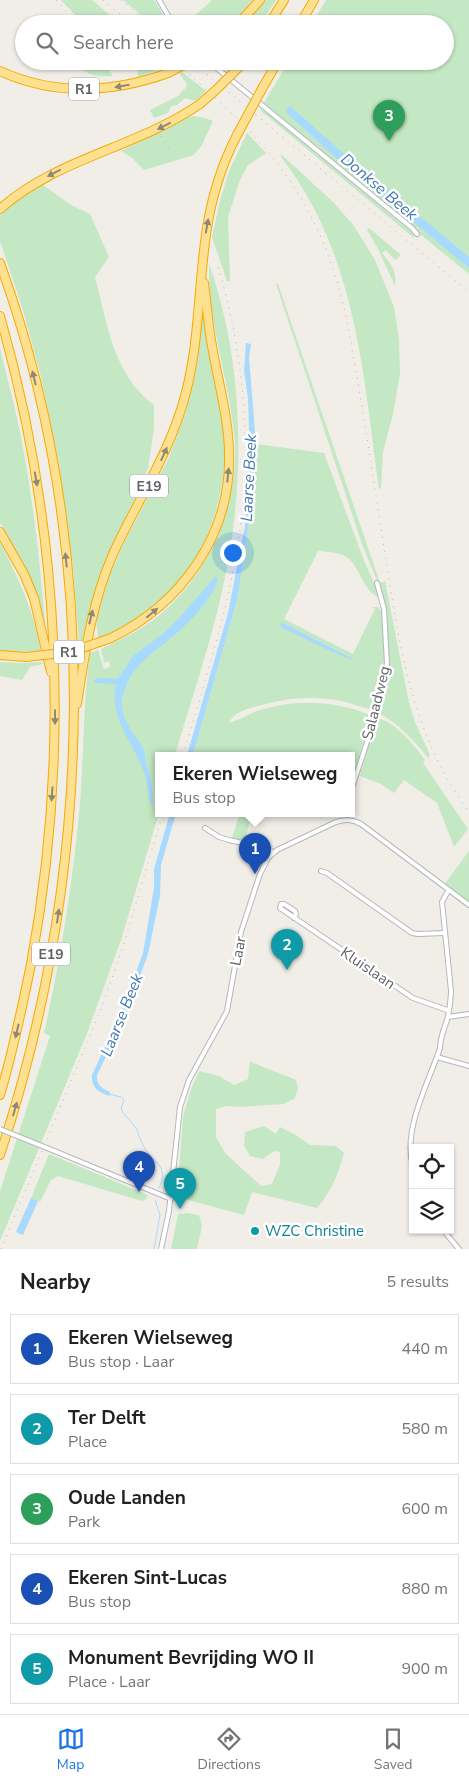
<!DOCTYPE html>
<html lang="en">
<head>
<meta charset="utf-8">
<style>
  :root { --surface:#fff; --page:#f6f6f6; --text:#202124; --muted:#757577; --line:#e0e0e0; --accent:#1a73e8 }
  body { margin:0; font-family:"Nunito Sans",sans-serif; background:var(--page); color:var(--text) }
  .controls { position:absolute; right:15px; bottom:15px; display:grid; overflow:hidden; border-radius:0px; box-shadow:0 1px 4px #0004 }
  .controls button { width:45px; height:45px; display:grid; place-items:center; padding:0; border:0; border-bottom:1px solid var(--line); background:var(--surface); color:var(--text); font:25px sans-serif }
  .you { position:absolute; left:232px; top:552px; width:18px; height:18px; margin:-12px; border:4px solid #fff; border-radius:50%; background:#1a73e8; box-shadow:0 0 0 8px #1a73e833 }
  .badge { display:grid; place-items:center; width:32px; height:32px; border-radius:50%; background:var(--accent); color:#fff; font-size:16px; font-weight:700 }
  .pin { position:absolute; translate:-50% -41px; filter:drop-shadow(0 1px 2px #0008) }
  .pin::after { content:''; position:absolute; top:26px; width:18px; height:15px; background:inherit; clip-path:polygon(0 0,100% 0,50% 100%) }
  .popup { position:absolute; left:155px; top:752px; width:200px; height:65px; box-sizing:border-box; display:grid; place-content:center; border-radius:0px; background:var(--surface); filter:drop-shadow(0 1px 4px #0005); font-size:16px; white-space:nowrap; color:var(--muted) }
  .popup b { font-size:19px; color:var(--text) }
  .popup::after { content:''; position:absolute; left:50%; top:100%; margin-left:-10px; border:10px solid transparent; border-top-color:var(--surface) }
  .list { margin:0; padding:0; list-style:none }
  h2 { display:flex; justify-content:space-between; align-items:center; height:65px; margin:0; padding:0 20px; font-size:21px }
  h2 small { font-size:16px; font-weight:400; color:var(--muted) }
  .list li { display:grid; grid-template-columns:32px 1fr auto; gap:15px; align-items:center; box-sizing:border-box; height:70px; margin:0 10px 10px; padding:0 10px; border:1px solid var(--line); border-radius:0px }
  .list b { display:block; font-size:19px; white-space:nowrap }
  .list p { margin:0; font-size:16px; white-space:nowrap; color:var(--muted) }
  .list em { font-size:16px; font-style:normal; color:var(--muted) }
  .icon { flex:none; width:28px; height:28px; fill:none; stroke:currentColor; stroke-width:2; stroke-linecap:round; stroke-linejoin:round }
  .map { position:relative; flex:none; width:469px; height:1249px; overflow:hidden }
  .search { position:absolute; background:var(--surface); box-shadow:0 1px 4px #0004; left:15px; right:15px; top:15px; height:55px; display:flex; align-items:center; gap:12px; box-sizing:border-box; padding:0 18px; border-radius:28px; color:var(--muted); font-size:19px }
  .sheet { height:465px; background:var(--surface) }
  nav { display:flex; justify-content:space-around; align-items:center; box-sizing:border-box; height:70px; border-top:1px solid var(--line); background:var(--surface); font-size:14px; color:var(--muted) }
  nav a { display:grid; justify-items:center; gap:2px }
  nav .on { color:var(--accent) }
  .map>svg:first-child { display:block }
  .green { fill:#c4e8c4 }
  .water { fill:#a8d9ff }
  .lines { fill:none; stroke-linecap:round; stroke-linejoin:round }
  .stream { stroke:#a8d9ff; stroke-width:1 }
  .street-casing { stroke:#b4b7bb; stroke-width:6 }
  .highway-casing { stroke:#f7a900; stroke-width:10 }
  .street { stroke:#fff; stroke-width:4 }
  .highway { stroke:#fde191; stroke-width:8 }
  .rail { stroke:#b5b6b7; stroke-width:1; stroke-dasharray:1 6; stroke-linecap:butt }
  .street-bridge-casing { stroke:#b4b7bb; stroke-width:6; stroke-linecap:butt }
  .highway-bridge-casing { stroke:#f7a900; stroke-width:10; stroke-linecap:butt }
  .street-bridge { stroke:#fff; stroke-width:4 }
  .highway-bridge { stroke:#fde191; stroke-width:8 }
  .oneway { fill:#8e8874 }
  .culture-dot { fill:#0f9aa8; stroke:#fff; stroke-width:2 }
  .labels { text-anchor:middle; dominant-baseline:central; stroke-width:5; stroke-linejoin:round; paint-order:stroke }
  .shield { fill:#fff; stroke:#8e9195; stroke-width:1 }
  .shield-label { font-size:14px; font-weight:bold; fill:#5e6267 }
  .street-label { font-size:15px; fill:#5e6267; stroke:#fff }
  .culture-label { font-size:15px; fill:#0d838f; stroke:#fff; text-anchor:start }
  .water-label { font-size:16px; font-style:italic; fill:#4279b3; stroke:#fff }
</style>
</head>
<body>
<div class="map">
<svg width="469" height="1249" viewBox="0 0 469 1249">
  <rect width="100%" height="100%" fill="#f0eee7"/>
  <g class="green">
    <path d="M61 0H92L121 24H84Z"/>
    <path d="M123 0H154L169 24H152Z"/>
    <path d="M212 0H253L231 24H186Z"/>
    <path d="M265 0H276L261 24H244Z"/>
    <path d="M326 0H469V274L421 235 417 228 396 214 264 103 289 61H445V24H312Z"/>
    <path d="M78 61H102L113 76C97 77 86 76 77 63Z"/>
    <path d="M142 61H159L167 67 138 77 137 69Z"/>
    <path d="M182 72 206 91 195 101 185 98 177 105 171 106 168 113 154 118 150 110 180 95 181 92 186 88 187 84 179 73Z"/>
    <path d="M261 109 272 116 413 233 414 238 260 110Z"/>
    <path d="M194 116 205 118 213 121 202 145 194 155 144 170 131 157 121 151 185 118Z"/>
    <path d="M247 133 266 153 248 165 240 180 228 217 230 281H227L212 237 220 201 229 171Z"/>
    <path d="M281 154 334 203 354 226 375 260 394 307 399 340 400 374 393 414 383 452 381 488 379 489C363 373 356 253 281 157Z"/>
    <path d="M42 184 71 205 90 214 109 257 95 277C107 322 113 375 154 405V429L148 469 110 551 98 581 89 610 82 644H79L73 566 59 463 41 377 23 310 0 241V215L25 194Z"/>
    <path d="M369 228 401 255 395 260 386 250 382 253C391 264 397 271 395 286L378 249 367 230Z"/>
    <path d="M209 264C241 354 245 457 230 550 219 619 195 688 175 755H159V813L121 940 86 1036 0 1241V1192L2 1185 50 1036 44 1033C61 957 73 881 80 804 84 754 83 703 90 653L98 650 104 669 110 667 109 661 104 663 101 649C123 639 144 628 162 613 213 569 241 499 234 433 228 376 208 322 209 264Z"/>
    <path d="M276 284H278L380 583 385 581 409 703 415 722 430 755 428 758C413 739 399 724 377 712L389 663 386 607 380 588 362 544Z"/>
    <path d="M202 309C208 351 221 394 224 437 229 503 201 570 149 611 137 621 123 627 110 635L109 634 98 638 96 619 110 575 124 543 169 457 186 412 197 366Z"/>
    <path d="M0 348C7 377 15 407 21 437 33 499 40 561 45 623L31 581 0 523Z"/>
    <path d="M256 444 324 453 365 563 379 594 378 597C363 590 361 570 349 559 342 552 328 552 318 551L284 619 353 654 375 609 372 607H378C392 624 384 692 372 709 363 709 352 703 342 701 311 695 284 698 254 707 244 710 233 713 229 723 238 720 247 715 257 711 293 699 332 700 368 714L370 717V719L351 784V755H193L238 596 253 492Z"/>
    <path d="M0 543C19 578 34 612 41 652L0 651Z"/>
    <path d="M0 662 23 663 42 662 43 664 30 667 22 680 0 676Z"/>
    <path d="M376 718C394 720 415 746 425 760L423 763 468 829 454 847 437 803 404 780 394 793 381 784 360 776Z"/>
    <path d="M240 813H251L246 838H243V842L232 838Z"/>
    <path d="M469 851V902L444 885Z"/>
    <path d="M250 1061C265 1069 280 1073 296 1080L298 1088 295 1098 284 1104 240 1107 226 1106 216 1109V1137L225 1153 261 1186 272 1184 280 1164V1152L274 1151 263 1159 250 1156 244 1146 245 1132 264 1126 276 1134 280 1127 296 1135 310 1145 336 1146 344 1153C338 1174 332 1191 317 1208L252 1192 244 1215 177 1197 183 1117 190 1092 199 1071 219 1076 234 1085 248 1079Z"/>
    <path d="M49 1154 148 1195 146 1199 142 1201 58 1176 51 1180 40 1202 31 1198Z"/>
    <path d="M188 1213 199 1215 202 1226 197 1249H171L178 1214Z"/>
  </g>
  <g class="water">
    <path d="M289 107H291L336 147 469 257V268L335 157 288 114 286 111Z"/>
    <path d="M246 343 251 344 249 357 256 444 250 514 238 596 193 755H187L228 613 245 526 250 463 248 398 244 371Z"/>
    <path d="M216 576 218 580C210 600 195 617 179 631 159 650 134 661 125 689 123 694 121 701 122 707 123 722 136 736 143 748 146 754 145 761 147 767 151 780 153 790 153 804L151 806C148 795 148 784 144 772 133 742 108 717 116 684L95 683 93 681 97 678 118 679 133 656 164 633 180 617Z"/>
    <path d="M283 623 351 658 353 660 330 651 281 627 280 624Z"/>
    <path d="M170 813H176L161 865 160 896 148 954 124 1020 97 1075C96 1085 102 1089 110 1092L109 1096C98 1092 91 1088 92 1075L123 1008 143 953 154 888V869Z"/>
    <path d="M31 1198 38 1201 23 1235 16 1232Z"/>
  </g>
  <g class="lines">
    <g class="stream">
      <path d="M109 1094 121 1097 124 1100 121 1109C125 1117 131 1121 136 1128 139 1134 140 1141 144 1147 153 1163 170 1165 159 1188"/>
      <path d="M154 1249 160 1215 155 1200"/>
    </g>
    <defs>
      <g id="street">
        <path d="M159 0 173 24"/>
        <path d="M208 61 412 228 417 234"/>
        <path d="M351 791 367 742 387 664 384 609 377 583"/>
        <path d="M205 828 219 837 229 840 269 849 273 853"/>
        <path d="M321 871 327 873 412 933 418 934 445 933"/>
        <path d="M294 918 296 914 295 911 284 904H281L280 908 413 998 447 1010"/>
        <path d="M448 1017 469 1014"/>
        <path d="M437 1057 469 1066"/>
        <path d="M52 1150 171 1199"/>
        <path d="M413 1166C402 1130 429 1082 440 1048 440 1038 444 1029 447 1020 449 1014 451 997 451 991L442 902 448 891"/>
        <path d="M443 1230 459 1249"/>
        <path d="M161 1249 169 1211 180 1107 189 1080 227 1011 241 932 260 874 268 858 277 850 336 822C345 819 352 819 361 824L469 905"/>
      </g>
      <g id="highway">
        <path d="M238 24 260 0"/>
        <path d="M269 24 284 0"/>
        <path d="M300 24 314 0"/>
        <path d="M0 71C54 96 113 93 168 73"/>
        <path d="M263 87 278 61"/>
        <path d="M0 209C57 158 136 148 200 104"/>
        <path d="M0 263C103 548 94 869 0 1155"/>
        <path d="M0 316C60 526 71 749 31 964 22 1008 13 1052 0 1095"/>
        <path d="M0 532 24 574 34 598 51 672"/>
        <path d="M111 638C181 604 231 535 229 455 229 418 218 382 212 346 208 325 207 304 204 283"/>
        <path d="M0 655 26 657"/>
        <path d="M77 704C85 652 92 602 113 554 137 501 170 453 185 396 200 341 198 284 207 228 212 196 222 164 237 135"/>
      </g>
    </defs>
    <use href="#street" class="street-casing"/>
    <use href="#highway" class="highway-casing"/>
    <use href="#street" class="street"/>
    <use href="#highway" class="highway"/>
    <g class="rail">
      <path d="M56 0 78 24"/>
      <path d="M103 0 132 24"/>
      <path d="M121 0 150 24"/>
      <path d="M107 61 114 70"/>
      <path d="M173 61C270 142 325 204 349 332 362 402 372 472 383 541 399 640 408 729 469 812"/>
      <path d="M191 61 469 292"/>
      <path d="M161 136 172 154"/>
      <path d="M183 755C203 688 225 620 237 550 253 456 245 358 218 266"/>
      <path d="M1 1249 104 1002 125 940 163 813"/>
    </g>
    <defs>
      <path id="street-bridge" d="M0 1129 52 1150"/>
      <g id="highway-bridge">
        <path d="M168 73 191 61"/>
        <path d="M200 104 217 89 239 67"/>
        <path d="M237 135 263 87"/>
        <path d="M26 657 71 652 111 638"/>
      </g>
    </defs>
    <use href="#street-bridge" class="street-bridge-casing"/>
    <use href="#highway-bridge" class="highway-bridge-casing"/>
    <use href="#street-bridge" class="street-bridge"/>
    <use href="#highway-bridge" class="highway-bridge"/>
  </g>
  <defs><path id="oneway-solid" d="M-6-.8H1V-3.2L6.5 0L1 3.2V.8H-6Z" transform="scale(1.25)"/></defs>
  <g class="oneway">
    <use href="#oneway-solid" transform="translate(122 86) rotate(170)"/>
    <use href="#oneway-solid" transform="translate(164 126) rotate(153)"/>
    <use href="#oneway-solid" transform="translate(54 173) rotate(153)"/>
    <use href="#oneway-solid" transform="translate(207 226) rotate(-80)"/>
    <use href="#oneway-solid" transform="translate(34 378) rotate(-104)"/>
    <use href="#oneway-solid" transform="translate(164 454) rotate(-66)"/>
    <use href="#oneway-solid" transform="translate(228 475) rotate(-84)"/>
    <use href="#oneway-solid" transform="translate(36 479) rotate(80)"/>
    <use href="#oneway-solid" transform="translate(66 560) rotate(-96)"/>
    <use href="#oneway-solid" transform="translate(152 613) rotate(-40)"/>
    <use href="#oneway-solid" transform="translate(91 617) rotate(-76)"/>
    <use href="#oneway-solid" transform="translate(55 717) rotate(90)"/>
    <use href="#oneway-solid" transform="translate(52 794) rotate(94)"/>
    <use href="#oneway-solid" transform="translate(58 916) rotate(-82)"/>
    <use href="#oneway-solid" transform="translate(17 1031) rotate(103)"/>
    <use href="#oneway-solid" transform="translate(15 1109) rotate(-74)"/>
  </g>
  <circle class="culture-dot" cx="255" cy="1231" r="5"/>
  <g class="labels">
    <g class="shield">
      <rect x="69" y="77.5" width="30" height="23" rx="4"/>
      <rect x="130" y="474.5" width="38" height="23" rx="4"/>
      <rect x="54" y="640.5" width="30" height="23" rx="4"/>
      <rect x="32" y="942.5" width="38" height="23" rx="4"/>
    </g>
    <g class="shield-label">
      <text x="84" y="89">R1</text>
      <text x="149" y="486">E19</text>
      <text x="69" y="652">R1</text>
      <text x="51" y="954">E19</text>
    </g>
    <g class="street-label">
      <text transform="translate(376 703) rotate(-76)">Salaadweg</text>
      <text transform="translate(238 951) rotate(-79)">Laar</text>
      <text transform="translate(368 968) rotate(34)">Kluislaan</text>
    </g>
    <g class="culture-label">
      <text x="265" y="1231">WZC Christine</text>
    </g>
    <g class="water-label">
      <text transform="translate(379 187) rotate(40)">Donkse Beek</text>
      <text transform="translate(249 478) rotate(-87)">Laarse Beek</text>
      <text transform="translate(122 1015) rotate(-68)">Laarse Beek</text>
    </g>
  </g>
</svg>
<div class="controls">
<button><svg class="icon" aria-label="locate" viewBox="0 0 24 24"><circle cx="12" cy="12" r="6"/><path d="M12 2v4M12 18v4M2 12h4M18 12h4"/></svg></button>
<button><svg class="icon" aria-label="layers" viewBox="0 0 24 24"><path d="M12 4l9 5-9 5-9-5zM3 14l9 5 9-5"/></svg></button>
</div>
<div class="you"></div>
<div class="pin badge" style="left:255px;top:874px;background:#1a4fb4">1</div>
<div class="popup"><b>Ekeren Wielseweg</b>Bus stop</div>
<div class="pin badge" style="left:287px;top:970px;background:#0f9aa8">2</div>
<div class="pin badge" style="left:389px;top:141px;background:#2e9e5b">3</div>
<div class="pin badge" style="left:139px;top:1192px;background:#1a4fb4">4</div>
<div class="pin badge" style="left:180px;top:1209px;background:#0f9aa8">5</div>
<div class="search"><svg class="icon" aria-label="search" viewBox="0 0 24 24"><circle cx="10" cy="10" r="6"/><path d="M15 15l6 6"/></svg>Search here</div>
</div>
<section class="sheet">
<h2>Nearby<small>5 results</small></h2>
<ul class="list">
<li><span class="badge" style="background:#1a4fb4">1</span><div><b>Ekeren Wielseweg</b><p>Bus stop · Laar</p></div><em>440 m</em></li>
<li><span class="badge" style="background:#0f9aa8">2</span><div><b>Ter Delft</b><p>Place</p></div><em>580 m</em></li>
<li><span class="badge" style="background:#2e9e5b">3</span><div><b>Oude Landen</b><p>Park</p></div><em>600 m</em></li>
<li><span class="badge" style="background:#1a4fb4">4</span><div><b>Ekeren Sint-Lucas</b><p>Bus stop</p></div><em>880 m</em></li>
<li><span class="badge" style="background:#0f9aa8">5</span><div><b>Monument Bevrijding WO II</b><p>Place · Laar</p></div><em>900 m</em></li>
</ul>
</section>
<nav>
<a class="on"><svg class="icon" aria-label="map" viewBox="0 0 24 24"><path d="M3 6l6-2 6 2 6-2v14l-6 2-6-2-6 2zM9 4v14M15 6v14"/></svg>Map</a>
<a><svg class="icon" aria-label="directions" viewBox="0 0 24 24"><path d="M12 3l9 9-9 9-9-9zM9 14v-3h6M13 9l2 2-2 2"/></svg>Directions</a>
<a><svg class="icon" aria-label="saved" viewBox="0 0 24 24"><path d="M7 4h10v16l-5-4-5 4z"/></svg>Saved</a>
</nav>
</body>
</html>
